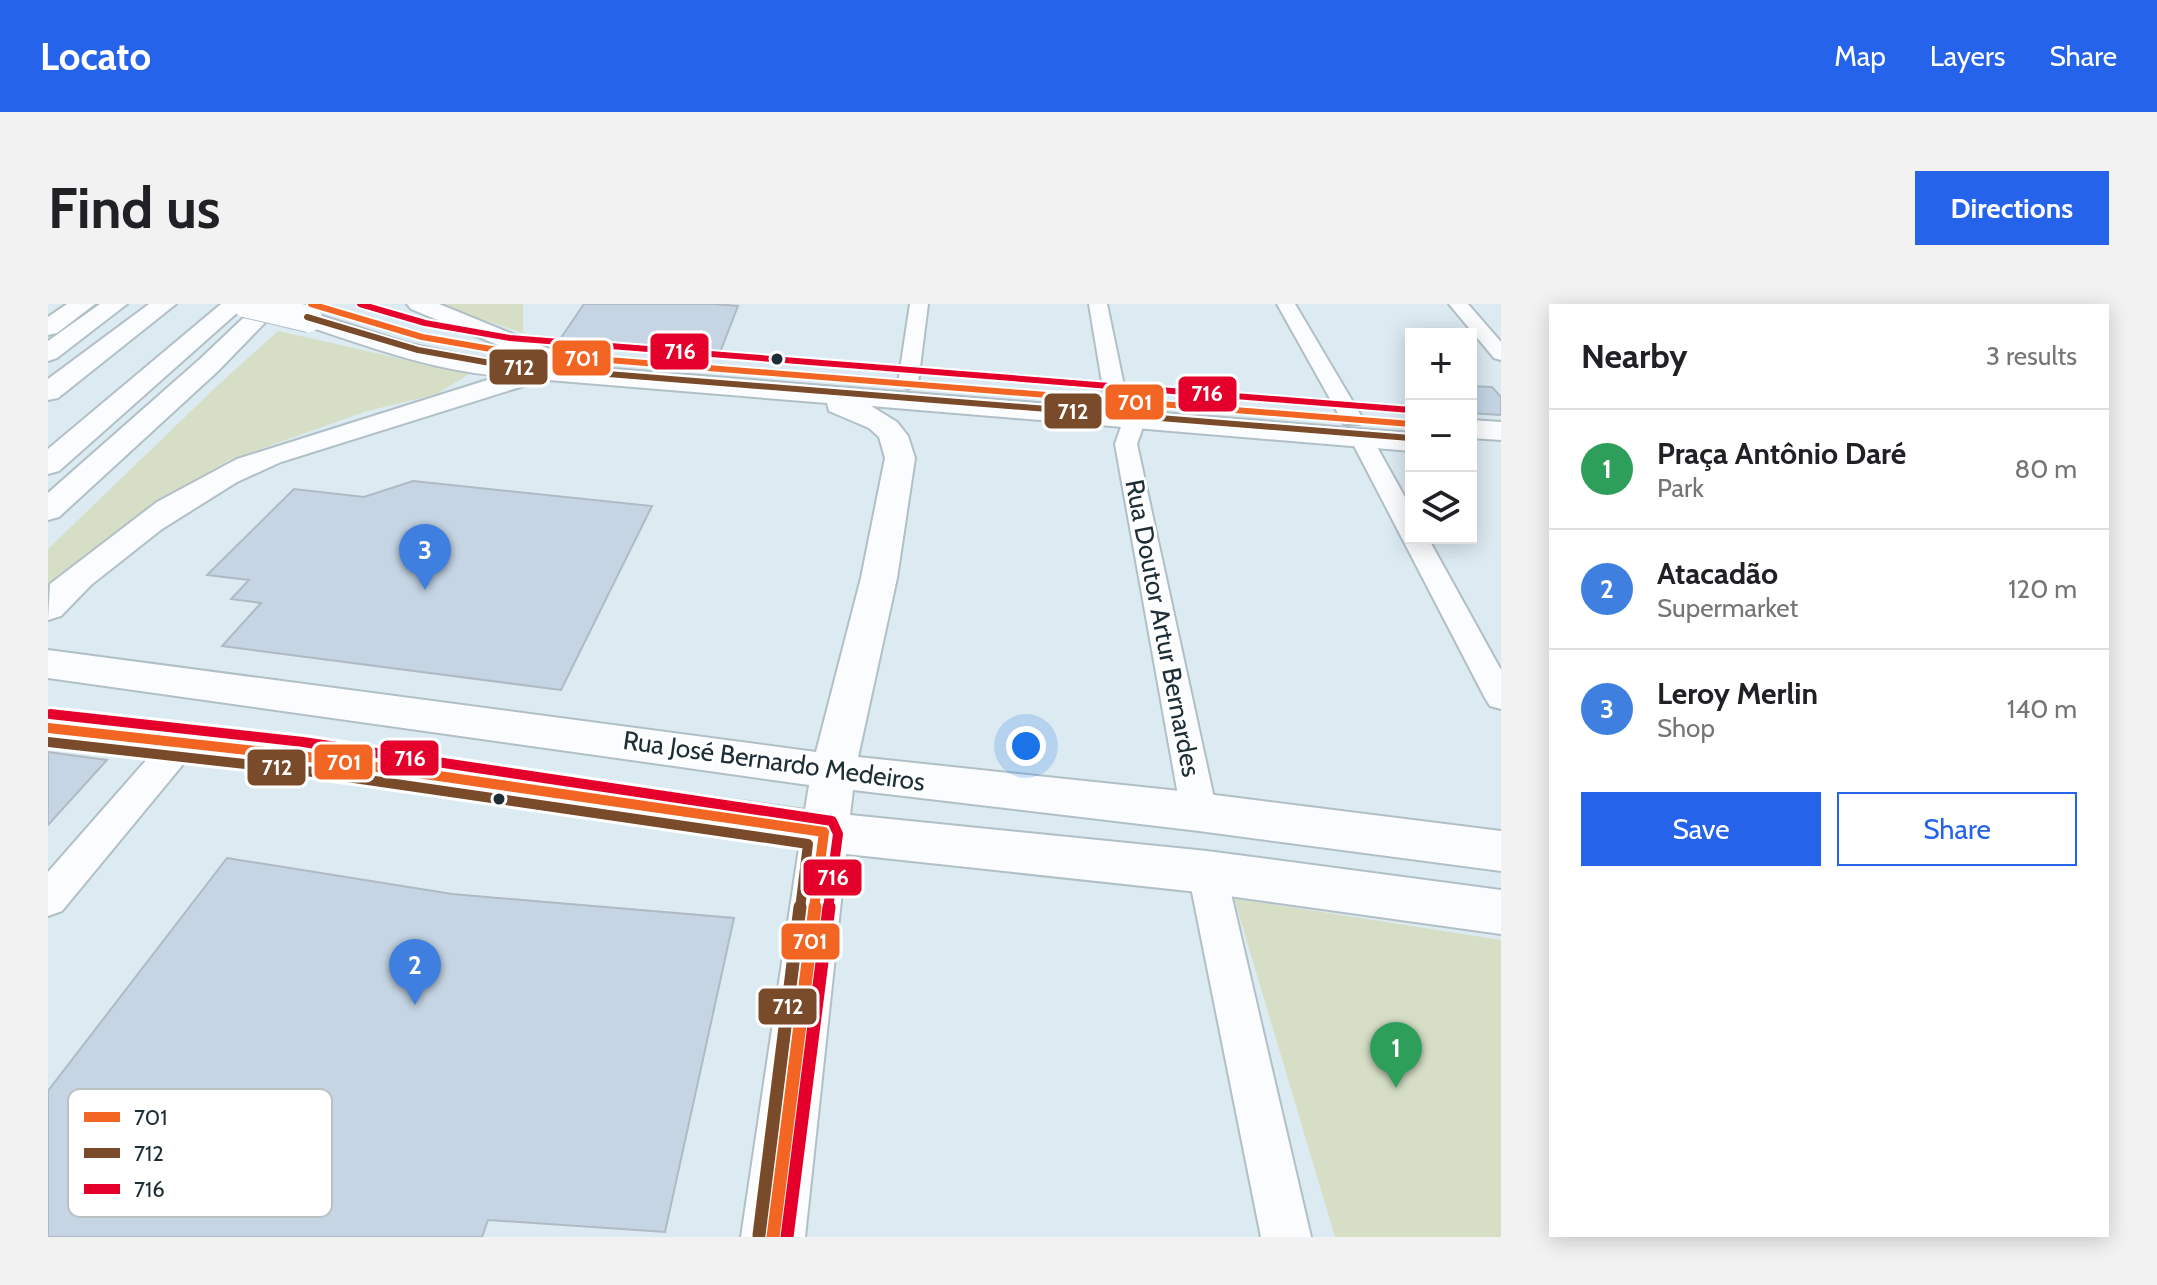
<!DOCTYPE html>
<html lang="en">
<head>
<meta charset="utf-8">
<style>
  :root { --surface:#fff; --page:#f2f2f2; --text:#202124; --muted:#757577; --line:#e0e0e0; --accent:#2563eb }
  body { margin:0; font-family:Cabin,sans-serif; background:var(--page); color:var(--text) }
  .controls { position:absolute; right:24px; top:24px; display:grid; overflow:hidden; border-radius:0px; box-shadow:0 4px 20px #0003 }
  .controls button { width:72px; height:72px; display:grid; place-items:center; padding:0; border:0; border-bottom:2px solid var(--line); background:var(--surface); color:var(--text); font:40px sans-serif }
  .you { position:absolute; left:978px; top:442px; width:28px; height:28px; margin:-20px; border:6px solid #fff; border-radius:50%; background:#1a73e8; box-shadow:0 0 0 12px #1a73e833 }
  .badge { display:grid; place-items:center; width:52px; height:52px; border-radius:50%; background:var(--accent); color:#fff; font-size:26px; font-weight:700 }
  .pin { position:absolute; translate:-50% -66px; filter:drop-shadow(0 2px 4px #0008) }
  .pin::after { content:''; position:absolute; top:42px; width:28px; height:24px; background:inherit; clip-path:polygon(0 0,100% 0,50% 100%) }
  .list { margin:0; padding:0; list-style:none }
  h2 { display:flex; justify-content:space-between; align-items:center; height:104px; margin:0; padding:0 32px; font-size:34px }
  h2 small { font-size:26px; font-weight:400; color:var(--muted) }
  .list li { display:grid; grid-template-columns:52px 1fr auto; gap:24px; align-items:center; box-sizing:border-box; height:120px; padding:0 32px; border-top:2px solid var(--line) }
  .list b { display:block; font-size:30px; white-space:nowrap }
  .list p { margin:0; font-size:26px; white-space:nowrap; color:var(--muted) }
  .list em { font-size:26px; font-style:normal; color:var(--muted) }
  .actions { display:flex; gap:16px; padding:24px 32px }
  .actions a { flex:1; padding:18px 0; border:2px solid var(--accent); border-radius:0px; text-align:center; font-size:28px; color:var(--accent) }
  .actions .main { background:var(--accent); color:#fff }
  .icon { flex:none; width:44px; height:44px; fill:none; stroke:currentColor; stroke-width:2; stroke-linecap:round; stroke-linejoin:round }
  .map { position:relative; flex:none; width:1453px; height:933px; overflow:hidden; border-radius:0px }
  header { display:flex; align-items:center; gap:48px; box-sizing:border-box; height:112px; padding:0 40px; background:var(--accent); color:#fff }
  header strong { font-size:38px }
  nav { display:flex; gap:44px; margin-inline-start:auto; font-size:28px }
  .intro { display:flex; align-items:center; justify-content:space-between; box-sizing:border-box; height:192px; padding:0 48px }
  h1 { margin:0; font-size:56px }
  .button { padding:20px 36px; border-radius:0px; background:var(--accent); color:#fff; font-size:28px; font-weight:700 }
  main { display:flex; gap:48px; padding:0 48px }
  aside { flex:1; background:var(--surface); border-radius:0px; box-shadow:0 4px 20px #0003 }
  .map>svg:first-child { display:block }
  .green { fill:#d6dfc6 }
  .building { fill:#c5d5e4; stroke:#afbac4; stroke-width:2 }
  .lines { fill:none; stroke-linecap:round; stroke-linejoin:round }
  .street-casing { stroke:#b1bfc7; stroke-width:4 }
  .secondary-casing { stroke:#b1bfc7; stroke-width:4 }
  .highway-casing { stroke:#b1bfc7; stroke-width:4 }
  .street { fill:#fafcfd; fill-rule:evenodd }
  .secondary { fill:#fafcfd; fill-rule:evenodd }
  .highway { fill:#fafcfd; fill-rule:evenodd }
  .secondary-bridge-casing { stroke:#b1bfc7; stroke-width:28; stroke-linecap:butt }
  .secondary-bridge { stroke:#fafcfd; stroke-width:26 }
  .bus-1-far2-casing { stroke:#fff; stroke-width:10 }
  .bus-1-far1-casing { stroke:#fff; stroke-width:16 }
  .bus-1-casing { stroke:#fff; stroke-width:19 }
  .bus-2-far2-casing { stroke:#fff; stroke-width:10 }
  .bus-2-far1-casing { stroke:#fff; stroke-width:16 }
  .bus-2-casing { stroke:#fff; stroke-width:19 }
  .bus-3-far2-casing { stroke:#fff; stroke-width:10 }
  .bus-3-far1-casing { stroke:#fff; stroke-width:16 }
  .bus-3-casing { stroke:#fff; stroke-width:19 }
  .bus-1-far2 { stroke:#f26522; stroke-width:6 }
  .bus-1-far1 { stroke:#f26522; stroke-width:10 }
  .bus-1 { stroke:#f26522; stroke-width:13 }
  .bus-2-far2 { stroke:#7a4b2a; stroke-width:6 }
  .bus-2-far1 { stroke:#7a4b2a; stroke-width:10 }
  .bus-2 { stroke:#7a4b2a; stroke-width:13 }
  .bus-3-far2 { stroke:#e4002b; stroke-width:6 }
  .bus-3-far1 { stroke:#e4002b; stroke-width:10 }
  .bus-3 { stroke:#e4002b; stroke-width:13 }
  .bus-dot { fill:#1d2e37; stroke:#fff; stroke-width:3 }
  .labels { text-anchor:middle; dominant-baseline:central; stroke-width:6; stroke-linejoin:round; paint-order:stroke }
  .street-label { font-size:26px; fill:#1d2e37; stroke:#fff }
  .key { fill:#fff; stroke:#bbc0c3; stroke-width:2 }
  .key-label { font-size:22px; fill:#1d2e37 }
  .line-badge { stroke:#fff; stroke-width:3 }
  .badge-label { font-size:22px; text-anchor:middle; font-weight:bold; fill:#fff }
</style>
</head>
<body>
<header>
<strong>Locato</strong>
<nav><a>Map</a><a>Layers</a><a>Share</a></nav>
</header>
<div class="intro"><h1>Find us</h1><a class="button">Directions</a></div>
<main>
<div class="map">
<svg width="1453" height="933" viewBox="0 0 1453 933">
  <rect width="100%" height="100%" fill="#dceaf2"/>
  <g class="green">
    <path d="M388 0H475V29Z"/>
    <path d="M230 27 421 70 389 90 316 108 179 157 128 188 28 261 0 289V245L168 83Z"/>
    <path d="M1186 594 1453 636V933H1287Z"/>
  </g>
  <g class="building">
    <path d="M536 0H666L690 2 671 51 508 41Z"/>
    <path d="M1423 82 1444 83 1453 93V111L1423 109Z"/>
    <path d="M365 177 604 202 513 386 174 342 213 299 183 295 201 276 159 271 246 185 316 193Z"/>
    <path d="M0 448 59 456 0 521Z"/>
    <path d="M179 554 404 590 686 614 617 928 440 916 434 933H0V787Z"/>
  </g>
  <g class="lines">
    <defs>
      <g id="street">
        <path d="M862 0H880L870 79 860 85 850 79Z"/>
        <path d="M1041 0H1059L1079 96 1076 101 1068 102 1057 96Z"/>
        <path d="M1229 0H1247L1315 115 1312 120H1296Z"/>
        <path d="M1401 0H1420L1453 38V56L1446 54Z"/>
        <path d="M1086 110 1097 117 1089 140 1169 508 1164 518 1151 522 1138 518 1133 508 1067 140 1075 117Z"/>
        <path d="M1313 127 1321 129 1324 134 1363 204V234H1380L1453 366V405L1442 402 1437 394 1302 134 1305 129Z"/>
        <path d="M134 426 146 429 151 438 146 447 14 607 0 612V568L122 429Z"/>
        <path d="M1159 552 1172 557 1178 568 1263 933H1213L1140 568 1146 557Z"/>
      </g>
      <g id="secondary">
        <path d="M19 0H47L9 29 0 31V13Z"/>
        <path d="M210 0H235L170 67 11 213 0 216V189L152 55Z"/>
        <path d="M359 0H391L504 46 508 51 504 56H486L363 5Z"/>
        <path d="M261 8 362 40 429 54 1363 129V147L823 102 849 118 860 132 867 154 849 274 810 453 1151 489 1453 527V567L1151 527 805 486 802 511 1159 547 1453 586V630L1159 589 798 550 757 933H693L751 544 253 469 0 440V408L253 435 757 506 761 481 0 374V346L768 448 813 274 837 154 831 133 821 124 781 107 779 99 488 75 485 79 233 158 189 178 114 225 43 281 13 312 0 316 2 280 109 198 189 155 452 72C383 66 318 42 253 20L249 15 253 10Z"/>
        <path d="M1423 116 1453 118V136L1423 134Z"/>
      </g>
      <g id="highway">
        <path d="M52 0H79L9 54 0 57V37Z"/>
        <path d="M101 0H128L10 94 0 96V75Z"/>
        <path d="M173 0H199L11 167 0 170V145Z"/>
      </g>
    </defs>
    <use href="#street" class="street-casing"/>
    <use href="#secondary" class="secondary-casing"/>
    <use href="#highway" class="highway-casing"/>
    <use href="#street" class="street"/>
    <use href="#secondary" class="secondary"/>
    <use href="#highway" class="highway"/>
    <defs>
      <path id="secondary-bridge" d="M197 0 261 15"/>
    </defs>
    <use href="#secondary-bridge" class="secondary-bridge-casing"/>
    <use href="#secondary-bridge" class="secondary-bridge"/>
    <defs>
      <path id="bus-1-far2" d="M263 0 374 33 460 48 1363 120"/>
      <path id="bus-1-far1" d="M0 424 253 452 776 528 766 605"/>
      <path id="bus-1" d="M725 933 767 603"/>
      <path id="bus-2-far2" d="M259 13 370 46 459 62 1362 134"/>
      <path id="bus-2-far1" d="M0 438 251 466 760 540 752 605"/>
      <path id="bus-2" d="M711 931 752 603"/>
      <path id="bus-3-far2" d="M312 0 377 19 462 34 1363 106"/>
      <path id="bus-3-far1" d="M2 410 255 438 784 517 790 530 780 605"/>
      <path id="bus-3" d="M739 933 781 603"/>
    </defs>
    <use href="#bus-1-far2" class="bus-1-far2-casing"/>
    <use href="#bus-1-far1" class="bus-1-far1-casing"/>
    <use href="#bus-1" class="bus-1-casing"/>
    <use href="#bus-2-far2" class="bus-2-far2-casing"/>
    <use href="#bus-2-far1" class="bus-2-far1-casing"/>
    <use href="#bus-2" class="bus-2-casing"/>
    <use href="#bus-3-far2" class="bus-3-far2-casing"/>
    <use href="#bus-3-far1" class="bus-3-far1-casing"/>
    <use href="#bus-3" class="bus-3-casing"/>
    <use href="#bus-1-far2" class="bus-1-far2"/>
    <use href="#bus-1-far1" class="bus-1-far1"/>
    <use href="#bus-1" class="bus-1"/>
    <use href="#bus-2-far2" class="bus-2-far2"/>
    <use href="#bus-2-far1" class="bus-2-far1"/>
    <use href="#bus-2" class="bus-2"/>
    <use href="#bus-3-far2" class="bus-3-far2"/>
    <use href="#bus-3-far1" class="bus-3-far1"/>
    <use href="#bus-3" class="bus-3"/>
  </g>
  <g class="bus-dot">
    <circle cx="729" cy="55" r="7"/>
    <circle cx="451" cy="495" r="7"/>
  </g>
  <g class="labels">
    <g class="street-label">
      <text transform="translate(1115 324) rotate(79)">Rua Doutor Artur Bernardes</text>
      <text transform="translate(726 457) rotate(8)">Rua José Bernardo Medeiros</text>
    </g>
  </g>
  <rect x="20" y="785" width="264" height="128" rx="12" class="key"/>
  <rect x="36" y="808" width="36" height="10" fill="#f26522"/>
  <rect x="36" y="844" width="36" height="10" fill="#7a4b2a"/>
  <rect x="36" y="880" width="36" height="10" fill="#e4002b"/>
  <g class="key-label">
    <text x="86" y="821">701</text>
    <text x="86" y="857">712</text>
    <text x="86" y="893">716</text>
  </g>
  <g class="line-badge">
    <rect x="601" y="28" width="61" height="39" rx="8" fill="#e4002b"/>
    <rect x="503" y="35" width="61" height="38" rx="8" fill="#f26522"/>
    <rect x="440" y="44" width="61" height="38" rx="8" fill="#7a4b2a"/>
    <rect x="1129" y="71" width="61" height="38" rx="8" fill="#e4002b"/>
    <rect x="1056" y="79" width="61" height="38" rx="8" fill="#f26522"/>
    <rect x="995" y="88" width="60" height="38" rx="8" fill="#7a4b2a"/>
    <rect x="331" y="435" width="61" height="38" rx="8" fill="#e4002b"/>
    <rect x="265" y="439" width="61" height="38" rx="8" fill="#f26522"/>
    <rect x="198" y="444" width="61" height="39" rx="8" fill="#7a4b2a"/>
    <rect x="754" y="554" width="61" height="39" rx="8" fill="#e4002b"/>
    <rect x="732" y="618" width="61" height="39" rx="8" fill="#f26522"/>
    <rect x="709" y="683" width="61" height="39" rx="8" fill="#7a4b2a"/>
  </g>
  <g class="badge-label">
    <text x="632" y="55">716</text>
    <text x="534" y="62">701</text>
    <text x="471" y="71">712</text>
    <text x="1159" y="97">716</text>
    <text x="1087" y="106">701</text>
    <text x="1025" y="115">712</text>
    <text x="362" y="462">716</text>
    <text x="296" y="466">701</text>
    <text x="229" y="471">712</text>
    <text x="785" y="581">716</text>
    <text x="762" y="645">701</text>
    <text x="740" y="710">712</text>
  </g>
</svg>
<div class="controls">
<button>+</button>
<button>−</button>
<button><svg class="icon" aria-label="layers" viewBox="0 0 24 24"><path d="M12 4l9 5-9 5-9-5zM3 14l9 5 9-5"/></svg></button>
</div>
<div class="you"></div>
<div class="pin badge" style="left:1348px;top:784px;background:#2e9e5b">1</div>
<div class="pin badge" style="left:367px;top:701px;background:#3f7fe0">2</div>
<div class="pin badge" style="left:377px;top:286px;background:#3f7fe0">3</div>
</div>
<aside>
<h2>Nearby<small>3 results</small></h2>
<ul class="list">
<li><span class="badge" style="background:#2e9e5b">1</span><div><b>Praça Antônio Daré</b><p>Park</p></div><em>80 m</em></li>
<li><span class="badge" style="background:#3f7fe0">2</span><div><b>Atacadão</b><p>Supermarket</p></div><em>120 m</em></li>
<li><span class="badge" style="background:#3f7fe0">3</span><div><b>Leroy Merlin</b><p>Shop</p></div><em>140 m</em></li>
</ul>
<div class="actions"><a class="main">Save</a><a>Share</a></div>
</aside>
</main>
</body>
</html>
